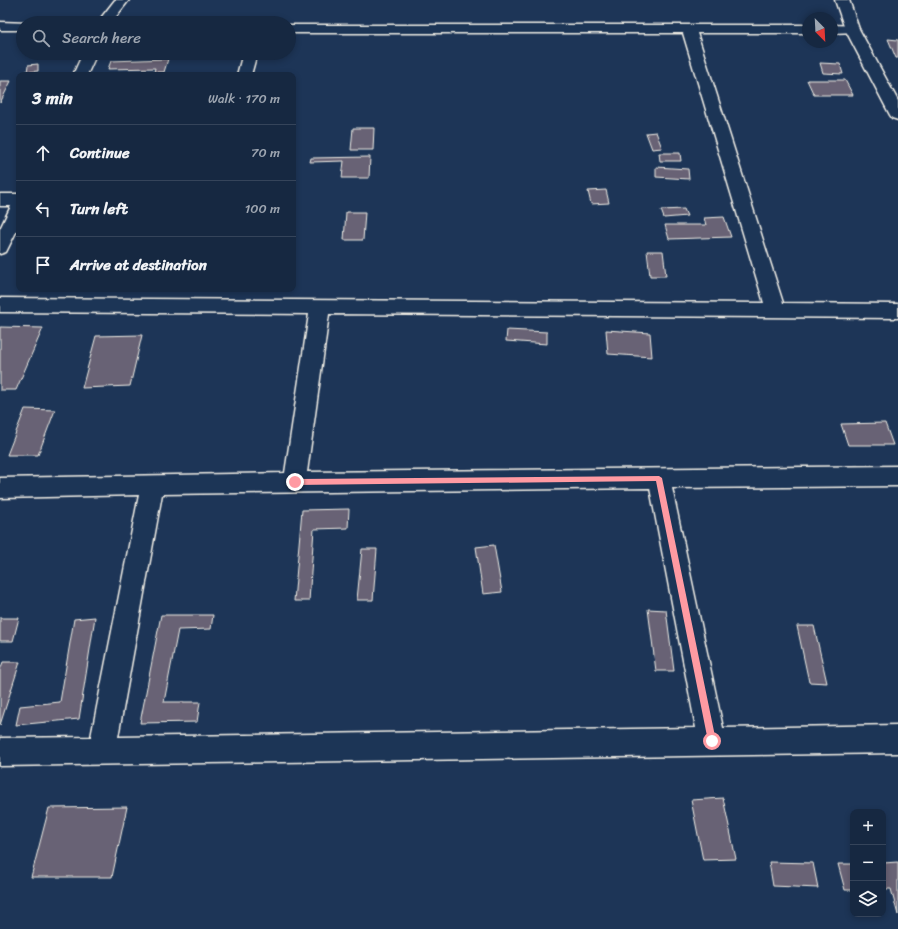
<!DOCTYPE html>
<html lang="en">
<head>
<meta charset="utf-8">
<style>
  :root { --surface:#162841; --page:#23344c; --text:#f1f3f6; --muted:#9ea6b1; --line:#35445a }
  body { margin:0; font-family:Sriracha,sans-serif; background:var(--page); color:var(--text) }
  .controls { position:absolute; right:12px; bottom:12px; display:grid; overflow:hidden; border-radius:8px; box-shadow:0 2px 6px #0003 }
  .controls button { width:36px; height:36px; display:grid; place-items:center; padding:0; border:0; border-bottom:1px solid var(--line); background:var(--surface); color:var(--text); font:20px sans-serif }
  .compass { position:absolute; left:802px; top:12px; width:36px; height:36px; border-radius:50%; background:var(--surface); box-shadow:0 2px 6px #0003; rotate:156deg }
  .stop { position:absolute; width:12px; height:12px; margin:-9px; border:3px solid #ff9aa2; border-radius:50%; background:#fff }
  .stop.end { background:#ff9aa2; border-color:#fff; box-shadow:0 1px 4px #0008 }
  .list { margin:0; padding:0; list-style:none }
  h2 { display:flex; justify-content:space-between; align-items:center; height:52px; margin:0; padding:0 16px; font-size:17px }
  h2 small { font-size:13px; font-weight:400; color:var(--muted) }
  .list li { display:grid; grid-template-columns:26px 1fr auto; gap:12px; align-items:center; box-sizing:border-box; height:56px; padding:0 16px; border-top:1px solid var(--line) }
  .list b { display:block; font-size:15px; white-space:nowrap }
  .list em { font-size:13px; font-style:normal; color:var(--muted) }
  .icon { flex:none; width:22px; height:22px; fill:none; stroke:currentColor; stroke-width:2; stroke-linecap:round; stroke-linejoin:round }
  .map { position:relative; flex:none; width:898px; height:929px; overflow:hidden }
  .search { position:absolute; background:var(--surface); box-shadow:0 2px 6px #0003; left:16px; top:16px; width:280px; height:44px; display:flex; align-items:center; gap:10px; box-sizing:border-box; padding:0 14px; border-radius:22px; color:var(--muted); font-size:15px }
  .panel { position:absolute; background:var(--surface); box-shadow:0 2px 6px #0003; left:16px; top:72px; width:280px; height:220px; border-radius:8px }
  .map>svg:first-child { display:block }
  .building { fill:#686275; stroke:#f4f1e8 }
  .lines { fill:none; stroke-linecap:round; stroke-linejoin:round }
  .minor-casing { stroke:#f4f1e8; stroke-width:3 }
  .tertiary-casing { stroke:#f4f1e8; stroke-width:3 }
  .minor { fill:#1d3557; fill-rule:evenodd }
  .tertiary { fill:#1d3557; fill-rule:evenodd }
  .route { fill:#ff9aa2 }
</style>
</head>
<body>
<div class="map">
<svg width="898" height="929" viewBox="0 0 898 929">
  <rect width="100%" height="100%" fill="#1d3557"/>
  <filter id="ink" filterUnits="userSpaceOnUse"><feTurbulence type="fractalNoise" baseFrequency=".025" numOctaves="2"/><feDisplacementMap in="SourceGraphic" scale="8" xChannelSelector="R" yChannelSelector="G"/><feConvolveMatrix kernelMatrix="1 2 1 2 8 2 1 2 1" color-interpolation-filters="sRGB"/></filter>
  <g filter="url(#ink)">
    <g class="building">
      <path d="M888 39 898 40V58H896Z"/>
      <path d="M168 59 164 72H154L155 68 108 69 111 61Z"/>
      <path d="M820 63 840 64 843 74 823 73Z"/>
      <path d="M38 64V71L27 72 28 65Z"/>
      <path d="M807 80H845L853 95H814Z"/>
      <path d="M0 81H11L0 103Z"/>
      <path d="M353 128H374L373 150H351Z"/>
      <path d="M656 132 662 148 652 149 646 133Z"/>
      <path d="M659 153H680L681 161H660Z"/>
      <path d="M370 157 369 178H342L344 161 310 162 311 158Z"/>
      <path d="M656 167 688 169 689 179 656 177Z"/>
      <path d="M606 190 609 203 591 204 588 191Z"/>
      <path d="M684 209 687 216 664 218 661 210Z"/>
      <path d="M346 212H365L363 240H344Z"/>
      <path d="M724 217 731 237 669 239 665 225H706L704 218Z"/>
      <path d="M647 251H663L666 276H650Z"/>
      <path d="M0 327 43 328 16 390H0Z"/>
      <path d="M507 330 547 332V344L506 341Z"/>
      <path d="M606 330 650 333 652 357 608 354Z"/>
      <path d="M142 335 130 386 82 388 96 336Z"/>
      <path d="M25 409 55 410 38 455H7Z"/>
      <path d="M885 423 893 445H848L841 424Z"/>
      <path d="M349 509 348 528 314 529 309 601H294L302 510Z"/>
      <path d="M494 545 502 592 483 594 476 547Z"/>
      <path d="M362 549H377L373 600H357Z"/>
      <path d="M648 609 666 610 674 671H656Z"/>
      <path d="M161 615H213L211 629 178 630 164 702H200L197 722 140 723Z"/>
      <path d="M95 617 79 719 16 725 20 706 60 702 74 619Z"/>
      <path d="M0 618H19L13 641H0Z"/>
      <path d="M797 626H814L827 683 809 682Z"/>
      <path d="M3 662H20L0 725V670Z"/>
      <path d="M723 798 736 859 703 860 691 800Z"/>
      <path d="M127 807 112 877H31L49 808Z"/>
      <path d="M769 862 813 863 818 888 773 886Z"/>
      <path d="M898 862V915L891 889H883V863Z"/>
      <path d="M838 864H853V890H845Z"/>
    </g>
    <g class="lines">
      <defs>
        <g id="minor">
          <path d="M115 0H129L111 23H97Z"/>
          <path d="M0 22 28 23H23V30H0Z"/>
          <path d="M289 25H808V33H697L783 303 898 304V318L329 314 307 472 898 466V486L672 488 723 728 898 725V753L0 766V738L91 737 139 495 0 498V478L285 473 309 314 0 312V298L764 303 683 33H289ZM650 488 696 728 118 737 162 494Z"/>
          <path d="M832 25 857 26 859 29 857 32 832 33Z"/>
          <path d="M83 53H97L87 75H73Z"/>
          <path d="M243 53H257L251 75H237Z"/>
          <path d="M0 194H19V226L6 252 0 254V229L11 206H0Z"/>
        </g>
        <path id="tertiary" d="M835 0H849L859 29 898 101V120L892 118 890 115 845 29Z"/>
      </defs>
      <use href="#minor" class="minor-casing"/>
      <use href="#tertiary" class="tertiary-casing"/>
      <use href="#minor" class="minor"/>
      <use href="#tertiary" class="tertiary"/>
    </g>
  </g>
  <path class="route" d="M659 476 662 478 716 741 712 745 708 741 656 481 295 485 292 482 295 479Z"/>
</svg>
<div class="controls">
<button>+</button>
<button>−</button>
<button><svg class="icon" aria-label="layers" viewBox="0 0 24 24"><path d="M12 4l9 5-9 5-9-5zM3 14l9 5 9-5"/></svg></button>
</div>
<svg class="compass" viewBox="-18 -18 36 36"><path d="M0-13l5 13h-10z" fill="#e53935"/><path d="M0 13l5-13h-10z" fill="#9ea6b1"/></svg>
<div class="stop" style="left:712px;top:741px"></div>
<div class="stop end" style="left:295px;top:482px"></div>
<div class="search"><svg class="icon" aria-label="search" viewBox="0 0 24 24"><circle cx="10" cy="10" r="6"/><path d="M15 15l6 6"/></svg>Search here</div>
<section class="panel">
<h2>3 min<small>Walk · 170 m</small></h2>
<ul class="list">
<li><svg class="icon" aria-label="ahead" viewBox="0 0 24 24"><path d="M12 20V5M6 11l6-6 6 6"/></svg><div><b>Continue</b></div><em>70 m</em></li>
<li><svg class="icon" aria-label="left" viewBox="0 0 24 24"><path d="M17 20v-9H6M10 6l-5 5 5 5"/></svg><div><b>Turn left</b></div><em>100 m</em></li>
<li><svg class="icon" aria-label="arrive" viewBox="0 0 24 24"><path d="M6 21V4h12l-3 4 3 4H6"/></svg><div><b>Arrive at destination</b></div></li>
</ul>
</section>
</div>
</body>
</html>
